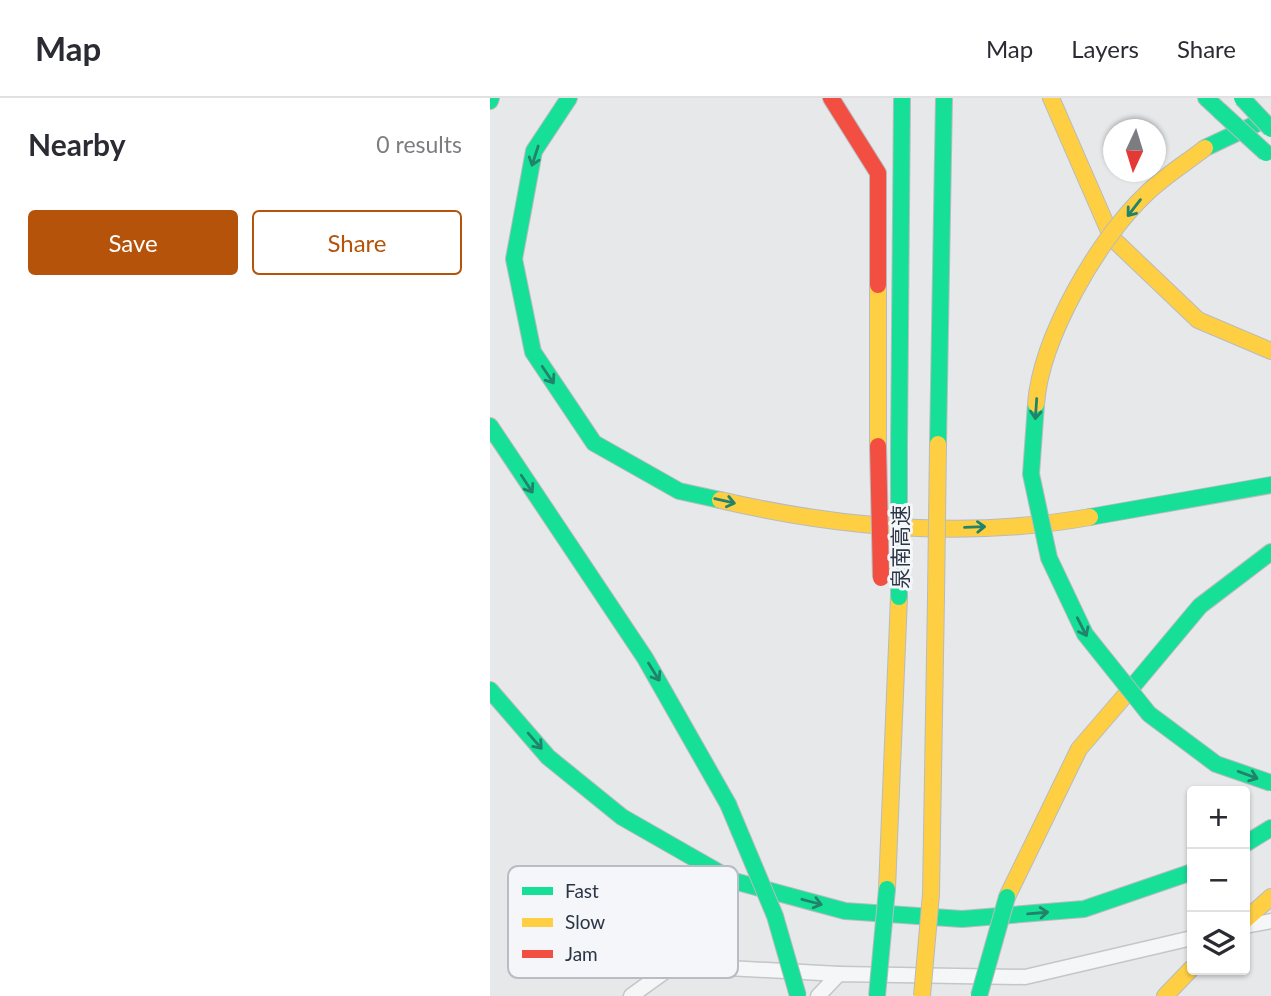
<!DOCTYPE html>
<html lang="en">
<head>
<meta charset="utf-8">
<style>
  :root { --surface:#fff; --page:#f7f7f7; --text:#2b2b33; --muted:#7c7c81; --line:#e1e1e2; --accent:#b45309 }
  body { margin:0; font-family:Lato,"Noto Sans SC",sans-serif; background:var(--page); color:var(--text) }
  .controls { position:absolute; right:21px; bottom:21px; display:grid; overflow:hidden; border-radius:7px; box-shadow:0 2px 5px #0004 }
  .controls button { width:63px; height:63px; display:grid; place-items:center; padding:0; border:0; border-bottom:2px solid var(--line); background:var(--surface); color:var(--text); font:35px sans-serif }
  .compass { position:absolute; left:613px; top:21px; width:63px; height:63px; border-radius:50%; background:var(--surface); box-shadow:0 2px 5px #0004; rotate:184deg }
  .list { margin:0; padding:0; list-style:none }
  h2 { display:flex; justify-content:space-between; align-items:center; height:91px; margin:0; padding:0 28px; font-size:30px }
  h2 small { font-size:23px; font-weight:400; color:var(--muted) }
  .actions { display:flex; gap:14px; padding:21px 28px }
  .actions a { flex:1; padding:16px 0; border:2px solid var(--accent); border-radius:7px; text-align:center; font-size:24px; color:var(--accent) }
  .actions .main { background:var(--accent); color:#fff }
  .icon { flex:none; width:38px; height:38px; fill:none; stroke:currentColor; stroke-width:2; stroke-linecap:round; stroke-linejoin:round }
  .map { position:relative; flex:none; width:781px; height:898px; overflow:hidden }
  header { display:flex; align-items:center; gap:42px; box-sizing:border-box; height:98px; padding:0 35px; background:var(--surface); border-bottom:2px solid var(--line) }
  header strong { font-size:33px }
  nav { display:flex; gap:38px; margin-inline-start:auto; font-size:24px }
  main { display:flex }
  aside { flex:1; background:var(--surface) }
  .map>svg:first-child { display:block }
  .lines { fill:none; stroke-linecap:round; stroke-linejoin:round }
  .street-casing { stroke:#c4c6c8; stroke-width:17 }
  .fast-casing { stroke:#b8bbbf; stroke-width:18 }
  .slow-casing { stroke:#b8bbbf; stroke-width:18 }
  .jam-casing { stroke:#b8bbbf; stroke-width:18 }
  .street { stroke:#f5f6f7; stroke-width:14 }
  .fast { stroke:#16e098; stroke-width:16 }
  .slow { stroke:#ffcf43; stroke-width:16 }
  .jam { stroke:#f24e42; stroke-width:16 }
  .fast-bridge-casing { stroke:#b8bbbf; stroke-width:18; stroke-linecap:butt }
  .slow-bridge-casing { stroke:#b8bbbf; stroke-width:18; stroke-linecap:butt }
  .jam-bridge-casing { stroke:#b8bbbf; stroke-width:18; stroke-linecap:butt }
  .fast-bridge { stroke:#16e098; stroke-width:16 }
  .slow-bridge { stroke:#ffcf43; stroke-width:16 }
  .jam-bridge { stroke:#f24e42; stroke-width:16 }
  .oneway { stroke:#22826a }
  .labels { text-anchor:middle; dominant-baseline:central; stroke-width:6; stroke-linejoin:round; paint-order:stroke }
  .street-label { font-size:21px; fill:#2b3545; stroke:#f4f6f9 }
  .key { fill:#f4f6f9; stroke:#b8bcc3; stroke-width:2 }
  .key-label { font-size:19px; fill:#2b3545 }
</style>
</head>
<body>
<header>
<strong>Map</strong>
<nav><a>Map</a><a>Layers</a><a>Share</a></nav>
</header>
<main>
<aside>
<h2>Nearby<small>0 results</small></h2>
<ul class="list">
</ul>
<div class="actions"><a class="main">Save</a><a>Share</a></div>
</aside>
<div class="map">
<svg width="781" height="898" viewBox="0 0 781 898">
  <rect width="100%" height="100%" fill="#e6e8ea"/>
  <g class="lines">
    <defs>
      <g id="street">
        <path d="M755 828 781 823"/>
        <path d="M141 898 184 867 349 876"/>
        <path d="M328 898 349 876 535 879 702 840"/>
      </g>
      <g id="fast">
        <path d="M79 0 44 53 24 161 43 254 104 345 189 393 230 402"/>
        <path d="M716 0 730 13"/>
        <path d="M0 3 1 0"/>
        <path d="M715 50 770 24"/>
        <path d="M0 328 155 560 238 706"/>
        <path d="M448 346 454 0"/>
        <path d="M409 348 412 0"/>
        <path d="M600 419 781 387"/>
        <path d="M0 592 58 659 132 719 244 783 355 813 472 821 594 811 702 774"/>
        <path d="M638 594 710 508 781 454"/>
        <path d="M755 746 781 730"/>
      </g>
      <g id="slow">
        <path d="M561 0 622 140 708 222 781 253"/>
        <path d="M388 187V348"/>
        <path d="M230 402C350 430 477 441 600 419"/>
        <path d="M397 791 409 499"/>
        <path d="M441 796 446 499"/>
        <path d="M517 799 589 651 638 594"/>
        <path d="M755 822 781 799"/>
        <path d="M675 898 702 870"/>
      </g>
      <path id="jam" d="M341 0 388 75V187"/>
    </defs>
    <use href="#street" class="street-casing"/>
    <use href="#fast" class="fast-casing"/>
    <use href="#slow" class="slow-casing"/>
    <use href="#jam" class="jam-casing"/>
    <use href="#street" class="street"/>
    <use href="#fast" class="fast"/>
    <use href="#slow" class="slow"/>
    <use href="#jam" class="jam"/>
    <defs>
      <g id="fast-bridge">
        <path d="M752 0 781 31"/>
        <path d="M730 13 776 55"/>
        <path d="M546 306 541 376 559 460 595 536 659 616 726 666 781 685"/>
        <path d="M409 348V499"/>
        <path d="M238 706 285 818 308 898"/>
        <path d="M387 898 397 791"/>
        <path d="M489 898 517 799"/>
      </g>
      <g id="slow-bridge">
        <path d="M546 306C551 240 608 141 656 96 673 79 696 65 715 50"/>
        <path d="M446 499 448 346"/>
        <path d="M432 898 441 796"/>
      </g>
      <path id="jam-bridge" d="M388 348 391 480"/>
    </defs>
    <use href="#fast-bridge" class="fast-bridge-casing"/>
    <use href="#slow-bridge" class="slow-bridge-casing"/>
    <use href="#jam-bridge" class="jam-bridge-casing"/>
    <use href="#fast-bridge" class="fast-bridge"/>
    <use href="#slow-bridge" class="slow-bridge"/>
    <use href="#jam-bridge" class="jam-bridge"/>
  </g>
  <defs><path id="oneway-shaft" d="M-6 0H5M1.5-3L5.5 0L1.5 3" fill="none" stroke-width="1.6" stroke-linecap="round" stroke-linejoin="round" transform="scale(1.75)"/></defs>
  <g class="oneway">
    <use href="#oneway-shaft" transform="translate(45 58) rotate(108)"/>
    <use href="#oneway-shaft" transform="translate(644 110) rotate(128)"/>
    <use href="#oneway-shaft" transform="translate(58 277) rotate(56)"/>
    <use href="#oneway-shaft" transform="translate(546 311) rotate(94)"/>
    <use href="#oneway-shaft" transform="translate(37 386) rotate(57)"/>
    <use href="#oneway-shaft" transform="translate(235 403) rotate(13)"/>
    <use href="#oneway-shaft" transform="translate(485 429) rotate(-2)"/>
    <use href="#oneway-shaft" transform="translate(592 529) rotate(63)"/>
    <use href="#oneway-shaft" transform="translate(164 574) rotate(58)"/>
    <use href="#oneway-shaft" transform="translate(45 643) rotate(49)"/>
    <use href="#oneway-shaft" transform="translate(758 677) rotate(20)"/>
    <use href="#oneway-shaft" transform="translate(322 804) rotate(15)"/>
    <use href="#oneway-shaft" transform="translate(548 815) rotate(-5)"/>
  </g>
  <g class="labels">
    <g class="street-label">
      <text transform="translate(409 449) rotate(-90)">泉南高速</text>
    </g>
  </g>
  <rect x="18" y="768" width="230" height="112" rx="10" class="key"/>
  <rect x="32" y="789" width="31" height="8" fill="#16e098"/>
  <rect x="32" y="820" width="31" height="9" fill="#ffcf43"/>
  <rect x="32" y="852" width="31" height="8" fill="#f24e42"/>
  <g class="key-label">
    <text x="75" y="800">Fast</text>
    <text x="75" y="831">Slow</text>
    <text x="75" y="863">Jam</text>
  </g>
</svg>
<div class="controls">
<button>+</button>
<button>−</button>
<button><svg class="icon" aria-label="layers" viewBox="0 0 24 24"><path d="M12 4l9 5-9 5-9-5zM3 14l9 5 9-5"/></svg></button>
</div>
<svg class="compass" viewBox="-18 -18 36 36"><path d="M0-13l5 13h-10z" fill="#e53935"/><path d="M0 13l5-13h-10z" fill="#7c7c81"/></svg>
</div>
</main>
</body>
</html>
